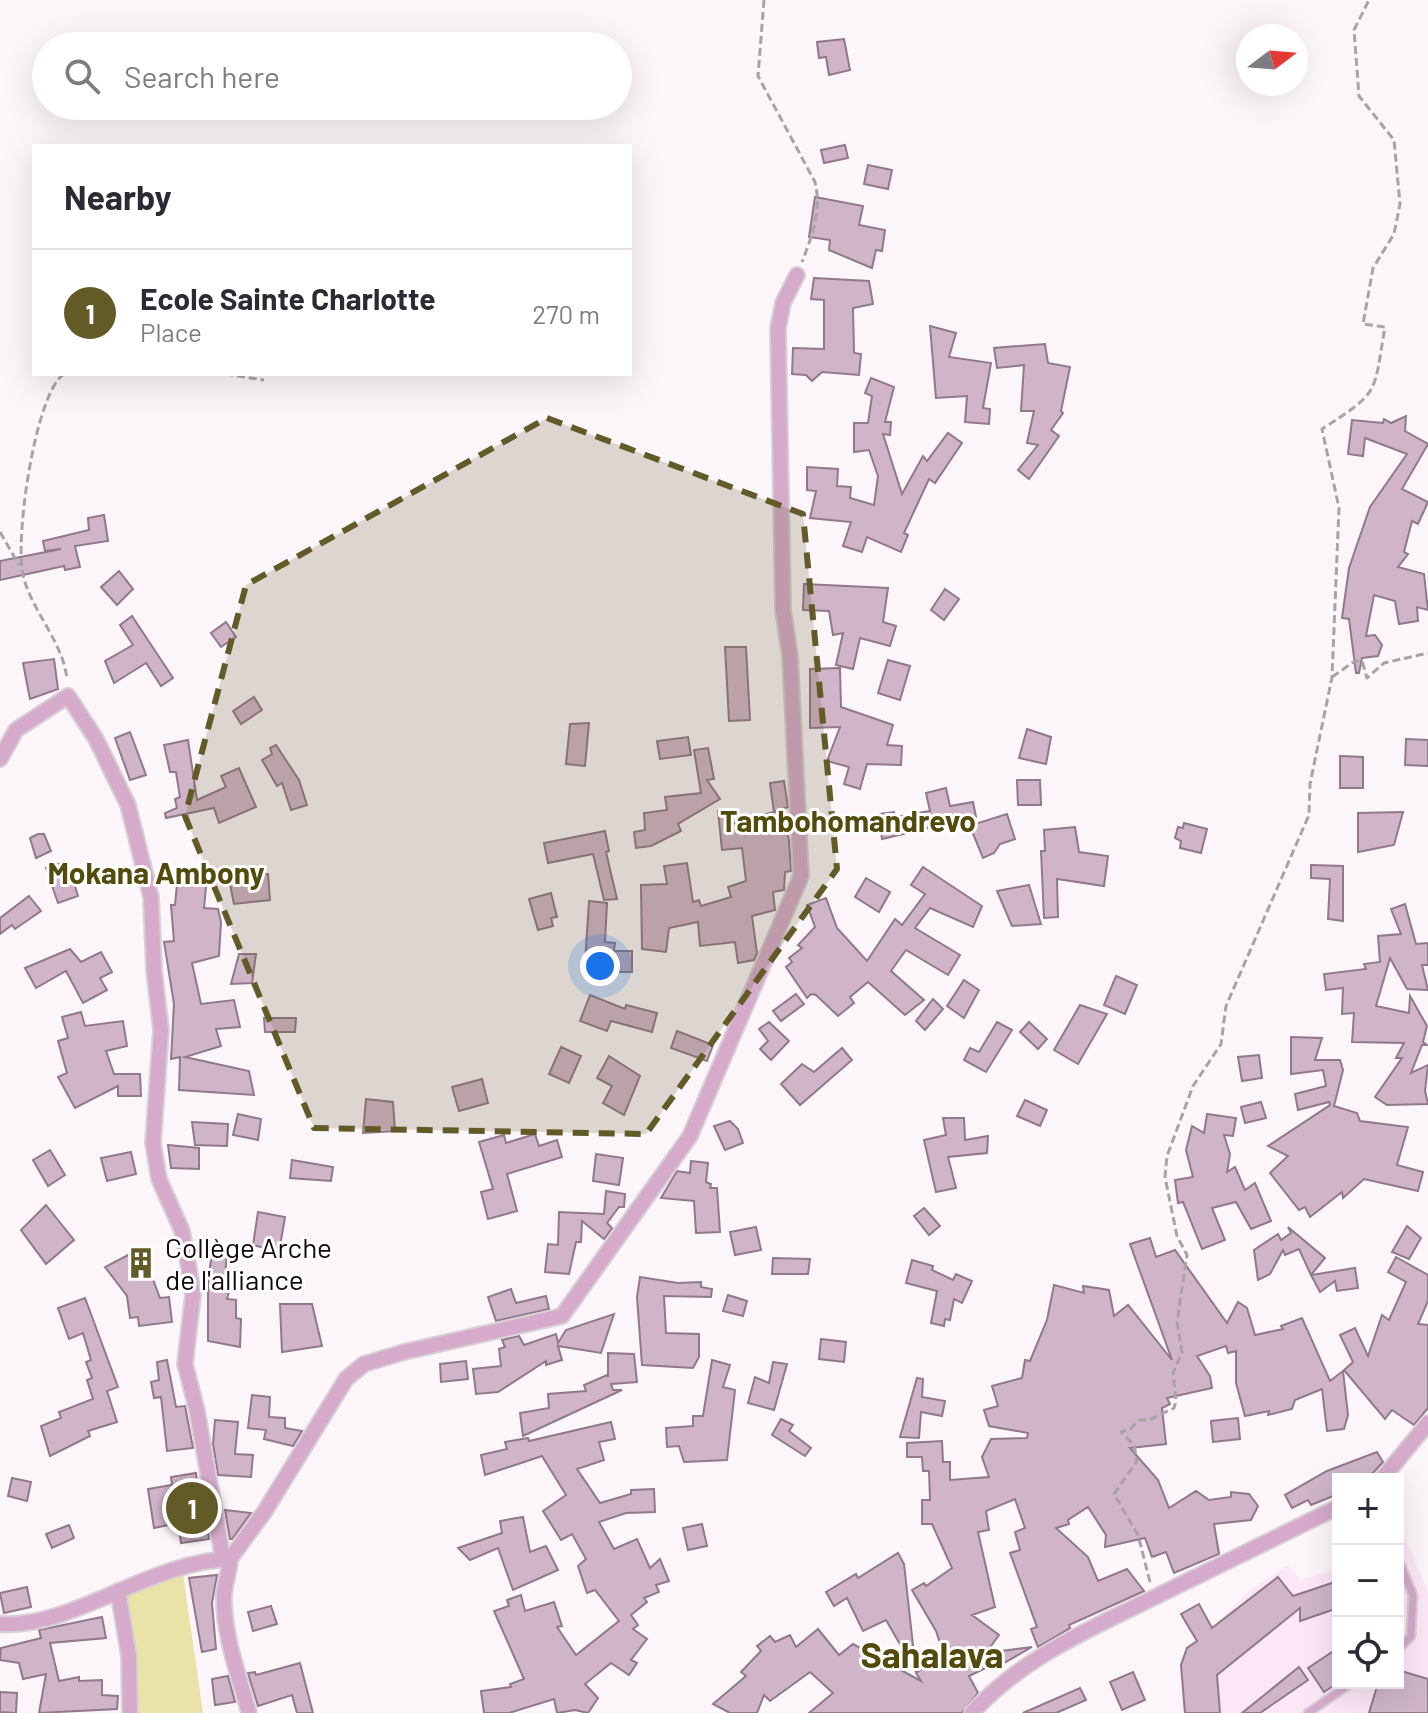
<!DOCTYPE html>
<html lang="en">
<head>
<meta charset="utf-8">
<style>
  :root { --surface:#fff; --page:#f7f7f7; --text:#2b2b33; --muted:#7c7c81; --line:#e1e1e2; --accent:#625b28 }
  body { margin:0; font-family:Barlow,sans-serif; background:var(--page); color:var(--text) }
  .controls { position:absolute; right:24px; bottom:24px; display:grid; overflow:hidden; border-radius:0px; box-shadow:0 8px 32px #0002 }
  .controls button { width:72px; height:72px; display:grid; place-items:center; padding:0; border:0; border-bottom:2px solid var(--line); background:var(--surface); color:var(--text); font:40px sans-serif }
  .compass { position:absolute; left:1236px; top:24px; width:72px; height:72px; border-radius:50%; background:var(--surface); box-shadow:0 8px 32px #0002; rotate:74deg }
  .you { position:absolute; left:600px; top:966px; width:28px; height:28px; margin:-20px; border:6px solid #fff; border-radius:50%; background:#1a73e8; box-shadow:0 0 0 12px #1a73e833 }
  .badge { display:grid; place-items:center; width:52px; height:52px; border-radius:50%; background:var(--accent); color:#fff; font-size:26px; font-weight:700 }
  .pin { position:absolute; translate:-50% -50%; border:4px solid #fff; box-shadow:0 2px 8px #0006 }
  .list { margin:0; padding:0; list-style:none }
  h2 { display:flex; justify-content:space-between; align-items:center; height:104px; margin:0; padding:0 32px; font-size:34px }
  h2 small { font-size:26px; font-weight:400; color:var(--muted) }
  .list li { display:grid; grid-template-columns:52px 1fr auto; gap:24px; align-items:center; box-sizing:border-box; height:128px; padding:0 32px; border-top:2px solid var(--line) }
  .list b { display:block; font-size:30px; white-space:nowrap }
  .list p { margin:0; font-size:26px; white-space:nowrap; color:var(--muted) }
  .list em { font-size:26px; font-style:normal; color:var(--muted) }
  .icon { flex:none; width:44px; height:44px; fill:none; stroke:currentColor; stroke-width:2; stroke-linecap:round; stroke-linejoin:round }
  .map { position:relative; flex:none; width:1428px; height:1713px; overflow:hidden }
  .search { position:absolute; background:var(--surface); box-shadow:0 8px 32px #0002; left:32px; top:32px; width:600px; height:88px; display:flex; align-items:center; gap:20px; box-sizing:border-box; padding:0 28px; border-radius:44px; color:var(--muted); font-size:30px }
  .panel { position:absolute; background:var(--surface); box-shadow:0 8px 32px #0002; left:32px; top:144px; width:600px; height:232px; border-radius:0px }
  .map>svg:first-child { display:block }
  .built { fill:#fce7f6 }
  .green { fill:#eae3a7 }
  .building { fill:#d0b5c9; stroke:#91788a; stroke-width:2 }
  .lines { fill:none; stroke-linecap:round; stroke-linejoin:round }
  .lane-casing { stroke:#d7d0d5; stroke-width:11 }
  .street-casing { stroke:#d7d0d5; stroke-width:18 }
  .path { stroke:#a9a2a7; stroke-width:3; stroke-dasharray:8 4; stroke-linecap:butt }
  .lane { stroke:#d6aacb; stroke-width:7 }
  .street { stroke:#d6aacb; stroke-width:14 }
  .marked { fill:#625b28; fill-opacity:0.2; stroke:#625b28; stroke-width:6; stroke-dasharray:16 10; stroke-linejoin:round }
  .labels { text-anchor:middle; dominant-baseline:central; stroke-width:6; stroke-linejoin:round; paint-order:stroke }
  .poi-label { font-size:28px; fill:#120910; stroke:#fff; text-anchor:start }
  .neighbourhood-label { font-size:30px; font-weight:bold; fill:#534b0b; stroke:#fff }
  .district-label { font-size:36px; font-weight:bold; fill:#534b0b; stroke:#fff }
</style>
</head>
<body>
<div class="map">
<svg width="1428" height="1713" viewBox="0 0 1428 1713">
  <rect width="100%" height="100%" fill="#fcf6fa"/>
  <path class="built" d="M1398 1520 1428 1592V1713H1182L1181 1658 1248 1592 1288 1565 1301 1580 1338 1568V1683H1398Z"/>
  <path class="green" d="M182 1567 203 1713H133L121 1593Z"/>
  <g class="building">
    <path d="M844 39 850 70 829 75 826 57 819 58 817 42Z"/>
    <path d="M845 145 848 158 824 163 821 150Z"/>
    <path d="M868 165 892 170 888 189 864 184Z"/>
    <path d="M815 197 863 206 859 225 885 230 882 251 876 250 872 268 829 250 830 240 809 237Z"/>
    <path d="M814 278 869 281 873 304 853 308 854 353 861 354 859 375 822 372 812 381 806 375 792 374 793 348 824 349V300L811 299Z"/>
    <path d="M930 326 956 333 949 357 991 363 983 408 990 409 989 424 965 422 967 396 936 398Z"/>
    <path d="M1045 344 1048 363 1070 367 1061 411 1063 413 1051 430 1059 436 1029 479 1018 470 1038 445 1027 443 1034 411H1021L1024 365 997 368 994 348Z"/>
    <path d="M871 378 894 387 885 422H891L890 435 883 434 902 494 923 456 927 461 948 433 962 443 935 483 929 479 904 533 908 535 901 552 867 537 862 552 843 546 851 522 810 518 816 491 807 490V467L838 469 837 486 851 487 850 498 874 505 878 476 869 450 854 452V423H868L872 396 865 393Z"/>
    <path d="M1406 416 1405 431 1428 444 1402 489 1428 502 1418 524 1412 521 1404 552 1408 554 1398 567 1424 574 1428 610 1417 607 1418 621 1399 624 1395 601 1374 595 1366 636 1375 635 1382 645 1378 656 1362 658 1359 673H1356L1349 619 1342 618 1349 568 1370 507 1407 454 1365 438 1363 456 1348 454 1352 420 1383 423 1384 419 1391 423Z"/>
    <path d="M104 515 108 541 75 546 80 567 65 570 64 566 0 580V561L61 549 45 551 43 541 89 530 88 518Z"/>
    <path d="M119 571 133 589 117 605 101 587Z"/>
    <path d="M804 584 888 588 883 622 896 626 890 646 860 638 853 669 836 665 843 633 833 635 829 611 803 610Z"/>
    <path d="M945 589 959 599 944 620 931 610Z"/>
    <path d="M132 616 173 678 161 686 146 663 114 683 105 661 133 645 120 625Z"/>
    <path d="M226 622 236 637 221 647 211 633Z"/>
    <path d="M725 647H746L750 720 729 721Z"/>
    <path d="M54 659 58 689 30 699 23 663Z"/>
    <path d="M888 660 910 666 900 700 878 693Z"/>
    <path d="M840 668 841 707 893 725 887 745 902 746 901 765 867 764 860 789 844 784 849 767 827 761 840 727 810 728V669Z"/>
    <path d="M254 697 262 710 241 724 233 711Z"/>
    <path d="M589 723 585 766 566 764 570 724Z"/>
    <path d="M1027 729 1051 737 1046 764 1019 758Z"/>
    <path d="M130 732 146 775 130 780 115 738Z"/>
    <path d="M688 737 691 755 660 759 657 741Z"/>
    <path d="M1406 739 1428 740V766L1405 765Z"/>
    <path d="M188 740 197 800 226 787 221 776 239 768 256 807 219 823 214 808 166 818 165 813 177 808 175 799 180 797 176 772H170L164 745Z"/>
    <path d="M276 745 299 780 307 805 291 810 282 783 277 786 262 760 272 754 270 748Z"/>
    <path d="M708 748 714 779 707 780 720 799 678 824 681 831 651 846 636 848 634 832 645 830 644 813 667 810 665 797 701 793 694 750Z"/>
    <path d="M1340 756 1363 757V788H1340Z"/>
    <path d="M1017 780H1040L1041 805H1018Z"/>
    <path d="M784 781 788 807 774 812 780 811 789 840 791 871 785 872 784 890 773 892 775 910 752 916 757 953 754 960 738 963 735 942 700 946 698 922 669 928 666 952 642 949 641 885 667 884 664 866 687 863 693 902 699 900 701 906 731 897 728 887 746 881 742 848 722 850 718 811 731 810 732 823 774 812 770 783Z"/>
    <path d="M946 788 950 806 973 802 976 817 882 839 879 814 894 812 895 817 930 811 926 793Z"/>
    <path d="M1403 812 1394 845 1358 852V813Z"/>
    <path d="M1007 814 1015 839 1000 844 994 853 983 858 971 829 975 824Z"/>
    <path d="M1184 823 1207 829 1201 853 1180 848 1181 841 1175 838 1178 827 1183 828Z"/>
    <path d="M1075 827 1079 852 1108 856 1104 886 1057 879 1058 917 1044 918 1041 851H1045L1044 830Z"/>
    <path d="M605 831 609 851 606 852 617 899 604 900 593 854 548 863 544 843Z"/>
    <path d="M38 834H44L51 851 36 858 30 838Z"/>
    <path d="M67 861 78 896 58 903 46 868Z"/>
    <path d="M1311 865 1343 866V921L1328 919 1330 879 1311 878Z"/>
    <path d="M923 867 982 906 973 927 930 908 915 928 960 955 948 975 906 950 891 971 924 1000 905 1015 868 982 850 997 854 1003 838 1016 816 995 811 994 807 998 786 967 792 962 789 958 802 948 798 945 815 927 807 905 826 898 837 928 867 961 895 919 902 925 925 894 911 885Z"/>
    <path d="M178 873 207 876 204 908 218 909 221 922 219 956 192 963 201 1004 234 1000 240 1027 216 1029 221 1046 185 1057 249 1071 254 1095 179 1090 180 1057 171 1059 174 1004 164 942 174 941 171 905H175Z"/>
    <path d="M268 874 270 900 234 904 228 875Z"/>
    <path d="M866 878 890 892 879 912 855 897Z"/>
    <path d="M1029 885 1041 924 1012 926 997 891Z"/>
    <path d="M551 893 557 917 551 918 553 926 538 930 529 899Z"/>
    <path d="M29 896 41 911 15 929 12 925 0 934V918Z"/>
    <path d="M589 901 607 903 605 942 615 943 614 951H632V972H617V966L585 963Z"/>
    <path d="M1405 904 1416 944 1428 943V965H1422L1428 990 1407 989 1390 958 1376 1006 1409 1013 1410 996 1427 1026 1423 1042 1427 1045H1422L1411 1073 1428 1065 1425 1091 1428 1104 1387 1105 1375 1097 1402 1058H1396L1404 1043 1352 1042 1354 1013 1342 1014 1343 988 1326 990 1324 974 1366 969 1364 964 1380 962 1378 936 1401 934 1391 909Z"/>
    <path d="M70 949 81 962 101 952 112 972 100 978 107 990 83 1003 66 971 36 988 25 968Z"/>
    <path d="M239 954H256L252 983 231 984Z"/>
    <path d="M1116 976 1137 985 1125 1014 1104 1005Z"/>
    <path d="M964 980 979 990 964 1018 947 1006Z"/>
    <path d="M796 994 804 1004 781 1021 773 1011Z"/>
    <path d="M590 995 625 1009 626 1005 657 1013 652 1032 611 1021 607 1031 580 1021Z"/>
    <path d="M933 999 943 1009 925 1030 916 1021Z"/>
    <path d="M1080 1005 1107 1014 1078 1064 1054 1050Z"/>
    <path d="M81 1012 85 1026 123 1021 127 1046 106 1051 114 1074H140L141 1096H118V1086L75 1108 58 1077 67 1073 58 1041 68 1038 62 1017Z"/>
    <path d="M264 1018H296L295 1032H265Z"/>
    <path d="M769 1022 789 1041 771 1060 760 1049 768 1041 759 1029Z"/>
    <path d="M997 1022 1012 1030 986 1072 964 1060 970 1048 979 1052Z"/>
    <path d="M1029 1022 1047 1039 1038 1049 1020 1032Z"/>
    <path d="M677 1031 713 1045 707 1061 671 1048Z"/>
    <path d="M1291 1037 1322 1038 1315 1060H1340L1343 1070 1334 1106 1357 1113 1360 1121 1408 1127 1397 1165 1423 1172 1418 1191 1364 1179 1343 1198 1342 1192 1310 1217 1305 1207 1299 1210 1270 1173 1288 1156 1268 1146 1330 1105 1329 1102 1298 1110 1295 1094 1326 1086 1323 1070 1291 1074Z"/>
    <path d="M561 1047 581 1056 569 1083 549 1074Z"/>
    <path d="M842 1048 852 1060 800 1105 781 1084 802 1064 814 1072Z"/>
    <path d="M1259 1055 1262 1078 1242 1081 1238 1057Z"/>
    <path d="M609 1056 640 1076 624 1115 603 1103 612 1086 597 1078Z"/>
    <path d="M482 1079 488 1103 459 1111 452 1087Z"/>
    <path d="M366 1099 393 1102 395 1131 363 1133Z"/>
    <path d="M1025 1100 1047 1110 1040 1126 1017 1116Z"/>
    <path d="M1261 1102 1266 1118 1245 1123 1241 1107Z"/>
    <path d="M238 1114 261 1119 258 1140 233 1135Z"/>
    <path d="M1207 1114 1236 1118 1233 1136 1224 1135 1230 1154 1227 1172 1235 1167 1245 1190 1255 1183 1271 1221 1251 1229 1236 1202 1212 1208 1225 1240 1202 1249 1183 1202 1178 1203 1175 1180 1193 1177 1186 1150 1192 1126 1204 1133Z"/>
    <path d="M943 1118H964L965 1140 988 1136 987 1153 948 1157 956 1188 936 1192 924 1140 946 1135Z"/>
    <path d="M730 1121 738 1129 743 1143 725 1150 714 1126Z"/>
    <path d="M192 1122 228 1124 227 1146 195 1145Z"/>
    <path d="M535 1134 539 1146 557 1140 562 1157 507 1174 517 1211 488 1219 481 1192 493 1189 479 1142 504 1135 506 1143Z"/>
    <path d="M168 1145 199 1148V1169L171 1168Z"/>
    <path d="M50 1150 65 1175 48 1186 33 1160Z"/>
    <path d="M131 1152 136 1174 107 1181 101 1158Z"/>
    <path d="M596 1154 623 1158 619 1185 593 1181Z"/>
    <path d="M292 1160 333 1167 331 1181 290 1178Z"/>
    <path d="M691 1161 708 1163 706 1182 711 1184 710 1188H717L720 1232 696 1233 694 1201 661 1198 677 1171 690 1173Z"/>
    <path d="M606 1191 625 1194 624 1207H619L607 1223 612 1228 604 1239 582 1221 581 1242H576L569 1274 545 1272 548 1244 558 1245 559 1212 604 1214Z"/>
    <path d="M46 1205 74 1240 46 1264 21 1230Z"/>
    <path d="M924 1208 940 1226 929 1235 914 1216Z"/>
    <path d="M258 1212 285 1217 279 1252 253 1245Z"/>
    <path d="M1407 1226 1421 1238 1409 1259 1392 1252Z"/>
    <path d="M756 1227 761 1250 735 1255 730 1232Z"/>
    <path d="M1288 1227 1325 1258 1311 1275 1299 1249 1285 1255 1283 1250 1270 1274 1258 1280 1254 1250 1278 1234 1281 1240 1291 1233Z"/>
    <path d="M1150 1238 1156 1257 1175 1250 1227 1323 1238 1302 1247 1308 1255 1335 1283 1329 1281 1326 1302 1318 1330 1381 1343 1371 1348 1415 1344 1429 1327 1431 1322 1389 1295 1400 1292 1409 1268 1415 1269 1411 1245 1416 1236 1383V1351L1228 1353 1226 1346 1197 1356 1210 1376 1212 1388 1167 1398 1170 1404 1162 1408 1166 1444 1130 1448 1158 1480 1169 1508 1196 1491 1209 1500 1231 1497V1492L1249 1494 1258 1506 1251 1520 1214 1524 1219 1554 1174 1573 1166 1552 1152 1557 1145 1538 1105 1547 1106 1535 1088 1507 1068 1520 1069 1524 1056 1528 1088 1557 1098 1581 1127 1569 1144 1591 1069 1625 1070 1628 1038 1647 1031 1629 1037 1627 1010 1553 1020 1550 1015 1532 1025 1528 1015 1499 986 1511 989 1530 978 1532 995 1607 972 1615 999 1635 986 1653 1032 1647 997 1667 996 1663 969 1676 978 1693 962 1713H809L833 1693 810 1672 770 1701 764 1695 757 1713H730L713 1704 746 1676 741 1672 761 1651 757 1646 770 1636 775 1642 790 1635 796 1647 818 1629 839 1655 853 1644 921 1681 916 1673 943 1652 936 1631 912 1590 924 1583 926 1586 952 1568 932 1524H922V1500H930L929 1471H923L922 1457H907V1443L942 1441 943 1462H950V1480L989 1477 982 1457 991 1439 1027 1438 1028 1433 989 1426 984 1410 998 1406 992 1386 1022 1378 1025 1360 1030 1361 1047 1320 1054 1285 1084 1293 1083 1286 1109 1290 1114 1316 1128 1305 1172 1360 1130 1244Z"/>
    <path d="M143 1253 160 1298 169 1297 172 1322 139 1326 138 1317 130 1318 127 1296 105 1267 130 1254 131 1257Z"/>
    <path d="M212 1254 227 1255 224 1284 231 1285 227 1299 236 1300V1318L241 1319 240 1347 208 1341V1279Z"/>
    <path d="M1396 1257 1428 1275V1301L1418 1324 1428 1325V1408L1414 1425 1392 1410 1385 1419 1344 1370 1353 1362 1340 1335 1355 1328 1368 1356 1382 1315 1389 1320 1406 1282 1388 1272Z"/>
    <path d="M773 1258 810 1259 808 1274H772Z"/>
    <path d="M912 1260 933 1266 932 1270 953 1280 956 1274 972 1281 962 1303 954 1299 950 1320 945 1319 944 1326 931 1323 937 1291 906 1283Z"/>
    <path d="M1355 1268 1358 1288 1337 1291 1335 1281 1320 1292 1311 1275Z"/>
    <path d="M640 1277 678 1283 701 1282V1287L712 1289 711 1297 664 1296 666 1333 699 1334V1357L693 1368 642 1365 637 1297Z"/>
    <path d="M511 1289 516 1303 546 1296 549 1309 496 1321 488 1297Z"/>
    <path d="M728 1295 747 1301 743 1316 723 1311Z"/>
    <path d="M85 1298 118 1387 107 1391 117 1422 88 1431 90 1436 50 1456 41 1426 61 1418 59 1412 93 1399 87 1380 92 1378 86 1362 91 1360 83 1333 69 1339 58 1308Z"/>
    <path d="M280 1304H312L322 1346 282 1352Z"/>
    <path d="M614 1314 601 1353 558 1346 562 1360 546 1365V1361L498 1392 476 1394 473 1369 501 1366 499 1349 505 1347 502 1340 519 1336 524 1345 556 1334 558 1343 566 1330Z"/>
    <path d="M821 1339 846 1342 844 1362 819 1359Z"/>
    <path d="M608 1353 634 1354 637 1382 611 1384 613 1390H622L523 1436 520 1413 549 1408 548 1394 586 1391 584 1385 607 1375 608 1377Z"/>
    <path d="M167 1360 176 1407 185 1406 193 1448 167 1451 161 1397 154 1398 151 1382 159 1380 157 1362Z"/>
    <path d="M712 1360 730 1365 723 1387 735 1390 727 1460 684 1462 679 1446 667 1447 666 1428 693 1426V1416H703Z"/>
    <path d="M466 1361 468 1379 441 1382 440 1364Z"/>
    <path d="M773 1362 787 1364 774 1410 748 1403 755 1377 769 1383Z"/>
    <path d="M917 1378 923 1379 922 1397 945 1401 942 1416 921 1412 919 1438 900 1437Z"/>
    <path d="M252 1395 270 1397 269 1417 285 1418V1428L302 1431 293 1446 264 1439 266 1430 248 1428Z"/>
    <path d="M1238 1418 1240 1439 1213 1442 1211 1421Z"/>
    <path d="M781 1419 793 1425 789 1431 811 1448 805 1456 772 1435Z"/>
    <path d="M215 1420 238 1422 235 1454 253 1455 251 1477 218 1475 213 1444Z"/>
    <path d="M611 1422 615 1439 599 1442 604 1460 577 1469 600 1503 631 1494V1490L654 1489 655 1512 626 1513 599 1522 614 1549 637 1539 650 1568 660 1559 669 1581 656 1585 659 1592 644 1598 647 1602 631 1615 638 1625 633 1629 647 1639 631 1660 637 1663 629 1675 611 1663 585 1684 598 1698 588 1713 575 1710 557 1713 554 1699 509 1713H484L481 1691 511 1687 510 1684 524 1679 494 1611 509 1606 507 1600 521 1595 525 1611 554 1602 562 1626 557 1627 576 1655 619 1621 595 1590 587 1593 578 1566 586 1559 572 1534 561 1540 543 1511 566 1495 542 1456 485 1475 481 1455 507 1449 505 1442 528 1438 529 1441Z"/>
    <path d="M1377 1452 1383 1462 1371 1475 1338 1479V1494L1311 1505 1308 1500 1292 1508 1285 1495 1327 1471Z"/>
    <path d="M196 1473 200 1506H204L209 1539 181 1543 178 1523 154 1528 148 1489 172 1485 171 1477Z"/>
    <path d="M12 1478 31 1482 27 1501 8 1496Z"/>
    <path d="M225 1510 251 1513 232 1539H230Z"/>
    <path d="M523 1517 530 1552 546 1546 558 1570 513 1590 498 1548 470 1560 458 1548 502 1533 500 1521Z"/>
    <path d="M702 1524 707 1546 688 1550 683 1528Z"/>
    <path d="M69 1525 74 1538 52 1548 46 1534Z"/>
    <path d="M898 1553 904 1564 916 1672 886 1620 863 1631 847 1598 834 1606 826 1592 856 1574 858 1578Z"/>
    <path d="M217 1575 212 1603 216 1649 202 1652 189 1578Z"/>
    <path d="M1278 1577 1293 1596 1338 1581V1608L1300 1621V1608L1217 1675 1220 1713H1185L1181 1665 1187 1648 1197 1641 1181 1614 1199 1604 1212 1628Z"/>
    <path d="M27 1587 31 1607 4 1613 0 1593Z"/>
    <path d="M271 1606 277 1624 253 1631 248 1612Z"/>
    <path d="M102 1617 106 1638 50 1643 59 1681 79 1677V1681L102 1680V1695L118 1696 117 1709 39 1713 46 1674 23 1679 19 1663 0 1660 1 1648 41 1638 39 1630Z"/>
    <path d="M1338 1648V1683L1324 1692 1308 1668Z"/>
    <path d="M300 1663 313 1713H297L292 1695 258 1706 248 1673 255 1672 256 1675Z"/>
    <path d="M1299 1667 1308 1680 1260 1713H1242Z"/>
    <path d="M1398 1670 1428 1679V1713H1369L1378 1683H1398Z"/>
    <path d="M1133 1672 1145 1700 1122 1710 1110 1682Z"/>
    <path d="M228 1676 235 1702 215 1705 212 1679Z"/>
    <path d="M1080 1688 1086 1700 1056 1713H1023Z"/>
    <path d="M0 1692 17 1693 16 1713 0 1712Z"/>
  </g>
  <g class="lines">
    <defs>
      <g id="lane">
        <path d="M1398 1559 1413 1595 1411 1636 1398 1649"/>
        <path d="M1308 1713 1351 1683"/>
      </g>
      <g id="street">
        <path d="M0 759 16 730 68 696 96 739 128 805 151 897 154 970 161 1030 153 1143 159 1179 182 1231 188 1263 193 1295 185 1364 197 1411 223 1559"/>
        <path d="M1382 1479 1428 1423"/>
        <path d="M230 1559C230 1572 224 1583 224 1596 223 1634 239 1676 249 1713"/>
        <path d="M118 1591 129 1656 130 1713"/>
        <path d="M0 1624C72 1629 150 1561 230 1559L265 1511 346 1379 364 1364 404 1352 562 1316 690 1136 801 876 790 656 783 610 778 328 783 303 797 275"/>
        <path d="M972 1713C1021 1658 1092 1628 1157 1596 1217 1566 1278 1537 1338 1507"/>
      </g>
    </defs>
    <use href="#lane" class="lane-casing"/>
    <use href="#street" class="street-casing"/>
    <g class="path">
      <path d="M764 0 758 76 815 182C822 210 812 236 802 262"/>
      <path d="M64 374C35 392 13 546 24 579 34 614 64 644 67 680"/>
      <path d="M225 374 264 380"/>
      <path d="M0 532 19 565"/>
      <path d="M1332 677 1355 661H1362L1367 678 1384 663 1428 653"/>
      <path d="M1150 1582 1138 1535 1114 1494 1137 1461 1134 1445 1121 1432 1130 1429 1139 1420H1149L1174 1408 1176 1401 1173 1373 1182 1352 1177 1322 1187 1255 1177 1236 1165 1177 1167 1156 1193 1086 1221 1044 1226 1006 1309 815 1310 784 1332 677 1339 508 1322 429C1381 391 1373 395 1385 327L1363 324 1373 268 1394 234 1400 204 1394 140 1359 96 1354 30 1369 0"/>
    </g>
    <use href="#lane" class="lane"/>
    <use href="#street" class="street"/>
  </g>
  <path class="marked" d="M547 418 803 514 837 869 646 1134 314 1128 185 816 246 585Z"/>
  <defs>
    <symbol id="building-bare" viewBox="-9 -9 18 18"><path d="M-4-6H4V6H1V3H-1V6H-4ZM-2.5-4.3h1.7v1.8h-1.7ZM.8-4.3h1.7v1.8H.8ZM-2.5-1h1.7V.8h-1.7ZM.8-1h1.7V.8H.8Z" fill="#625b28" stroke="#fff" stroke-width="2.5" paint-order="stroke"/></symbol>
  </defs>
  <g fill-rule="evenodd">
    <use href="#building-bare" x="119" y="1241" width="44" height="44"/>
  </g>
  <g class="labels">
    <g class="poi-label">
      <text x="165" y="1247">Collège Arche<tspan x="165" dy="32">de l'alliance</tspan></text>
    </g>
    <g class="neighbourhood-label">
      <text x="848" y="820">Tambohomandrevo</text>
      <text x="156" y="872">Mokana Ambony</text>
    </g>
    <g class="district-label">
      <text x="932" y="1653">Sahalava</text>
    </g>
  </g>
</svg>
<div class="controls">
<button>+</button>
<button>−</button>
<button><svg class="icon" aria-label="locate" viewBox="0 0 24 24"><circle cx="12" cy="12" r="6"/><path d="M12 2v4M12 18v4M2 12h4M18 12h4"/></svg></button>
</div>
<svg class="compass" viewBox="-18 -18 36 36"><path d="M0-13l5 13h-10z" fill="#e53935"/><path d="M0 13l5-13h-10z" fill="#7c7c81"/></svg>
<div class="you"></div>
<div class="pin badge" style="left:192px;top:1508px">1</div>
<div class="search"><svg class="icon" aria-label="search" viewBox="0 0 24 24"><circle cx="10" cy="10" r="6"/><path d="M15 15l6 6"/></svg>Search here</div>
<section class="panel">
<h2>Nearby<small></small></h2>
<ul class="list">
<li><span class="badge">1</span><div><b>Ecole Sainte Charlotte</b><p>Place</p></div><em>270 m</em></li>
</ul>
</section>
</div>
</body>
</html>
